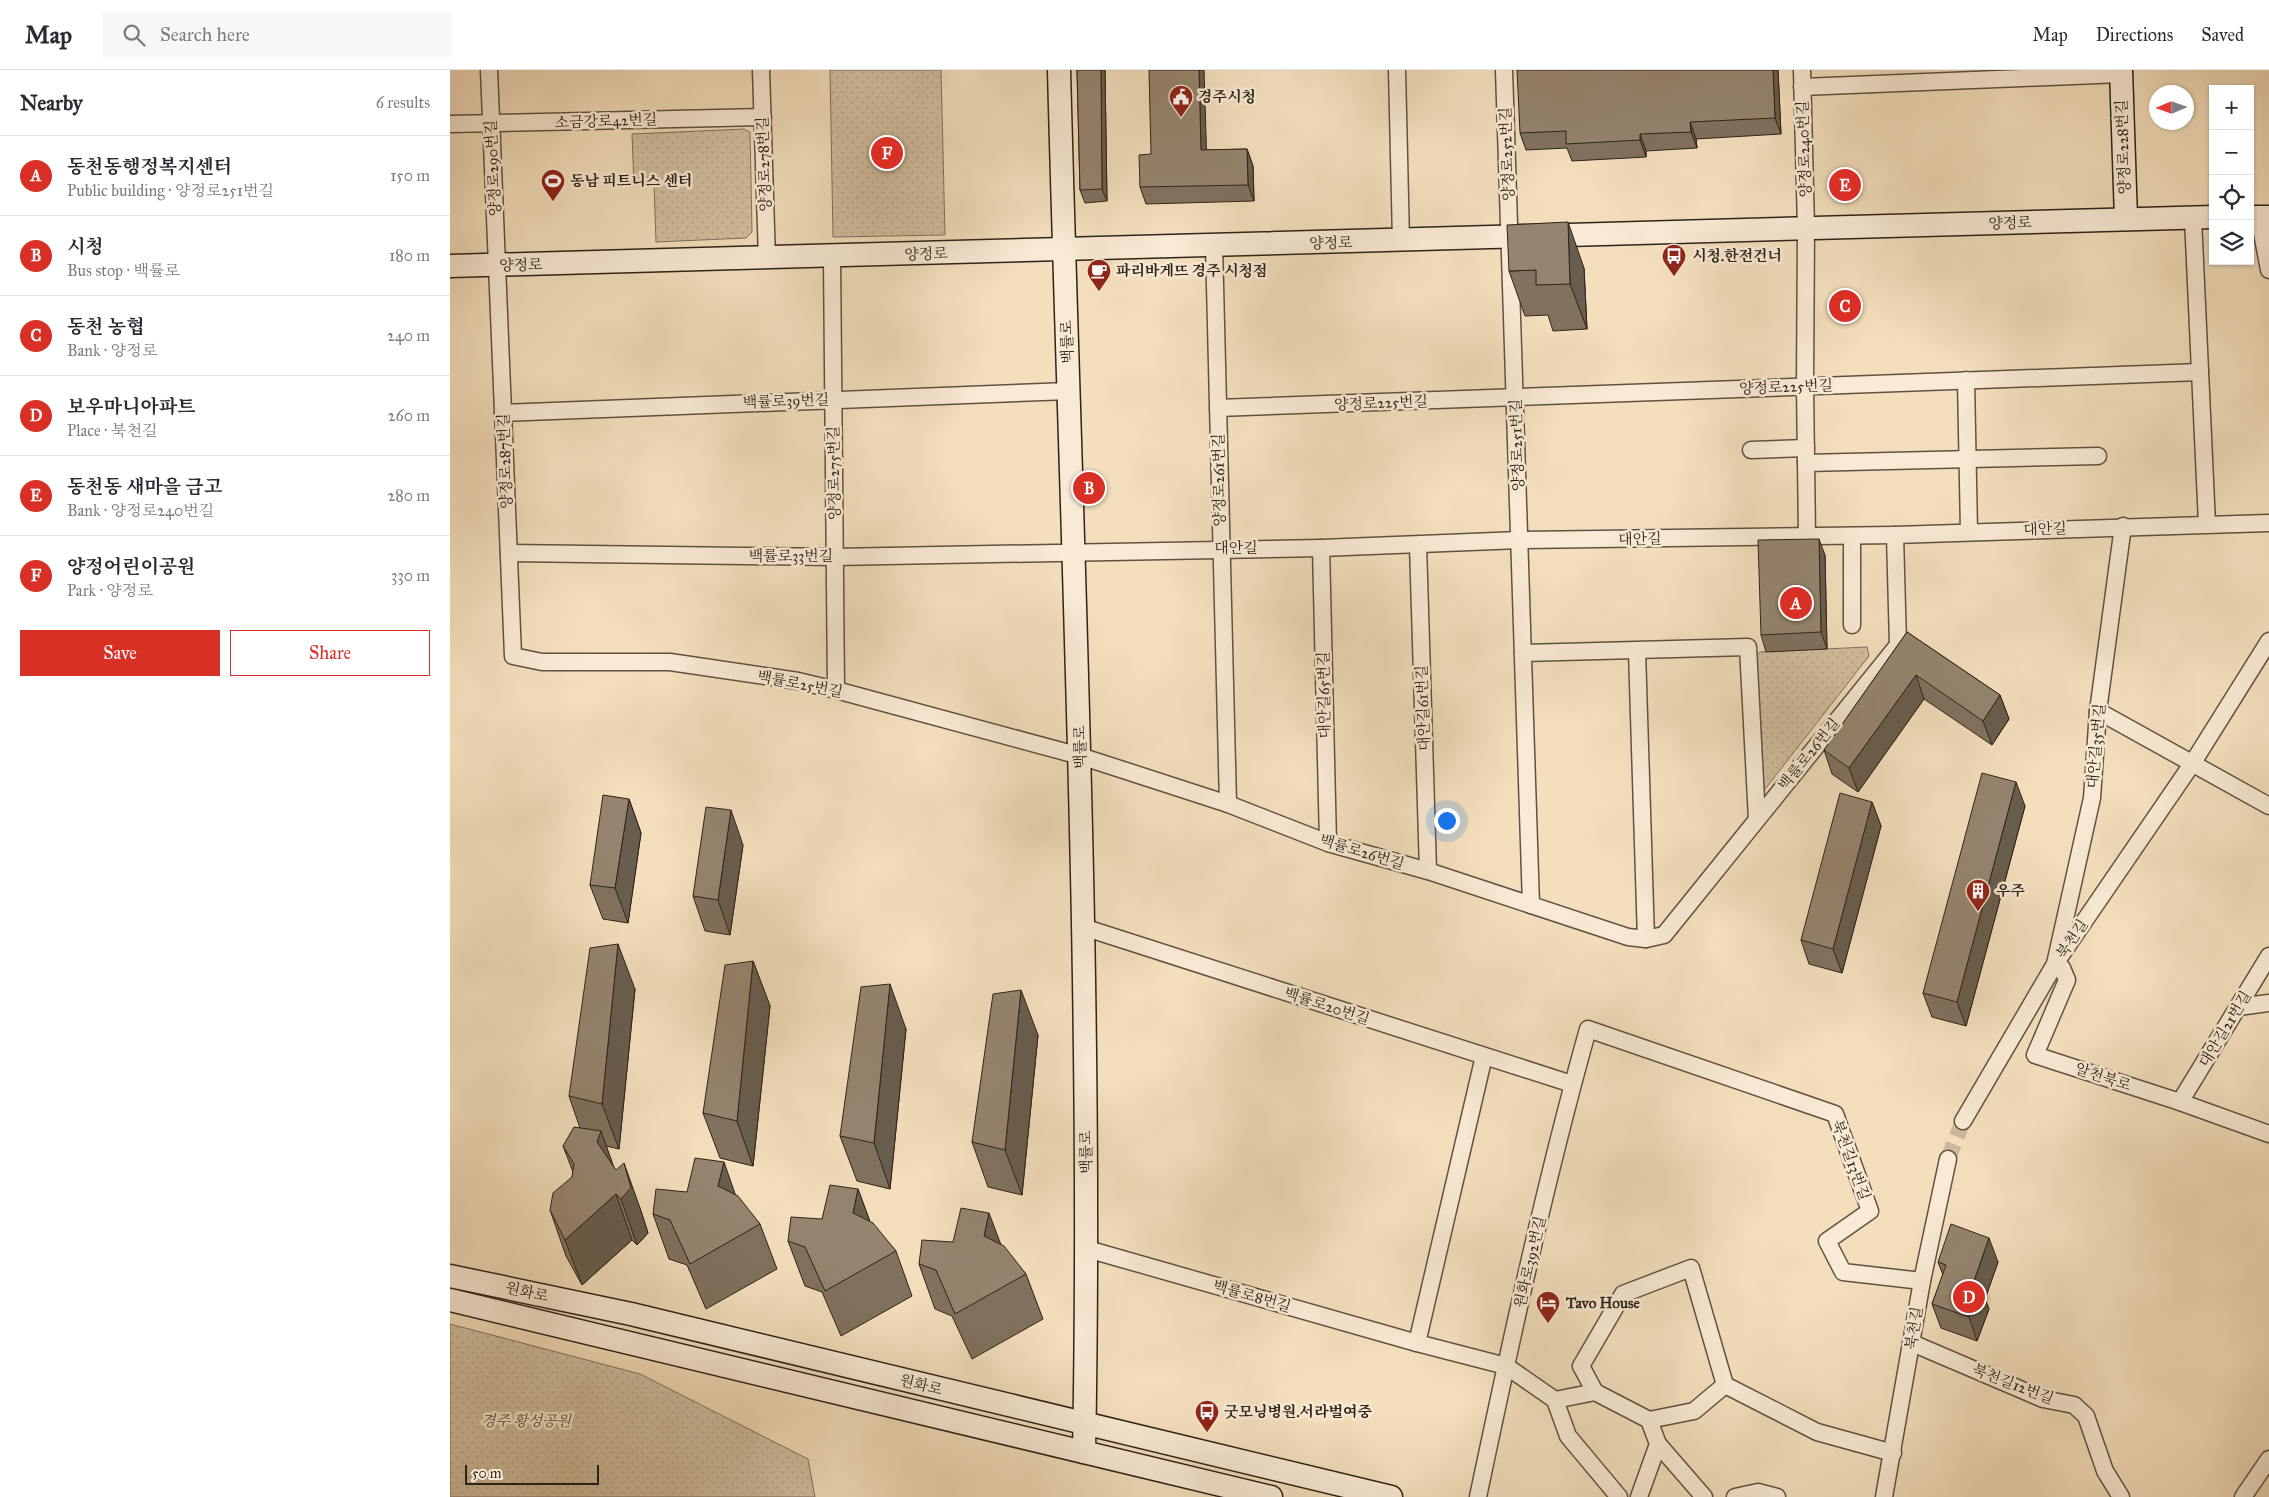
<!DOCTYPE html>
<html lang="en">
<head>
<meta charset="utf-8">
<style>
  :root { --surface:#fff; --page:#f7f7f7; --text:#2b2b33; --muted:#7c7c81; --line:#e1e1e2; --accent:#d93025 }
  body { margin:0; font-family:"IM FELL Great Primer","Noto Serif KR",serif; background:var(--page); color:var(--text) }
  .controls { position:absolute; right:15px; top:15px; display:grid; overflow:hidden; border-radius:0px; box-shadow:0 1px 4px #0004 }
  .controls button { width:45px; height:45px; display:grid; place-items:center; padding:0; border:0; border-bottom:1px solid var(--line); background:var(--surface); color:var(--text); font:25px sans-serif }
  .compass { position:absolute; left:1699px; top:15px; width:45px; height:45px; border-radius:50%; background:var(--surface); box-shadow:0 1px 4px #0004; rotate:268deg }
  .scale { position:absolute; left:15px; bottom:12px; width:134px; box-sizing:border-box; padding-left:5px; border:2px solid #2e231a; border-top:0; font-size:14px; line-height:18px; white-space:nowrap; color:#2e231a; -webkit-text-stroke:4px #f8ead4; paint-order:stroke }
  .you { position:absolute; left:996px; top:750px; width:18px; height:18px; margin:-12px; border:4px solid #fff; border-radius:50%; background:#1a73e8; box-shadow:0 0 0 8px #1a73e833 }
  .badge { display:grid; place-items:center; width:32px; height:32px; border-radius:50%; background:var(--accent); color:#fff; font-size:16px; font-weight:700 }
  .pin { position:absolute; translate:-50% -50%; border:2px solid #fff; box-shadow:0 1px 5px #0006 }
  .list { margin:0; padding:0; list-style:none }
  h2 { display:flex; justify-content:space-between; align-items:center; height:65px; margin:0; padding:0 20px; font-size:21px }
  h2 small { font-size:16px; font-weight:400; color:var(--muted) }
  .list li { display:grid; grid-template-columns:32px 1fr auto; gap:15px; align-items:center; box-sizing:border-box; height:80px; padding:0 20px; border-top:1px solid var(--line) }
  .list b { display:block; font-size:19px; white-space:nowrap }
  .list p { margin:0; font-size:16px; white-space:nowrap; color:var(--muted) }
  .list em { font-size:16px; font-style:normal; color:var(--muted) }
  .actions { display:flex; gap:10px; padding:15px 20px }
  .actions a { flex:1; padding:11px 0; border:1px solid var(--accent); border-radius:0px; text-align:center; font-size:18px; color:var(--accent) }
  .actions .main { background:var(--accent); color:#fff }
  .icon { flex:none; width:28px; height:28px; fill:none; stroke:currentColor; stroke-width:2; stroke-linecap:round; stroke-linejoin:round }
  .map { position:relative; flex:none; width:1819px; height:1427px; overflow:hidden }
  header { display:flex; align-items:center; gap:30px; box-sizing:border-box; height:70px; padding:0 25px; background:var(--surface); border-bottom:1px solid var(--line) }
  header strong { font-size:24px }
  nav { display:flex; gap:28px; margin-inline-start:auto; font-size:18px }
  .search { width:350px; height:45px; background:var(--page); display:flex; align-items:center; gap:12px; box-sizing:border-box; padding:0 18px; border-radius:0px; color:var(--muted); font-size:19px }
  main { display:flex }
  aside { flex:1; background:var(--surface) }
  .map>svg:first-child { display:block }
  .park { fill:url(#park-dots); stroke:#80715e }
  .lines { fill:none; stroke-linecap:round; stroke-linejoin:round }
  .street-tunnel { stroke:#ccb99c; stroke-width:16; stroke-dasharray:16 8; stroke-linecap:butt }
  .street-casing { stroke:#605243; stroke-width:19 }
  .secondary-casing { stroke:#2e231a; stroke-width:25 }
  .street { stroke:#f8ead4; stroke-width:16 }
  .secondary { stroke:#f8ead4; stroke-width:22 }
  .wall { fill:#80725f; stroke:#2e231a }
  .shaded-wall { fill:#685d4e; stroke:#2e231a }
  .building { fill:#95856f; stroke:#2e231a }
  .labels { text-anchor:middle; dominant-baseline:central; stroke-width:5; stroke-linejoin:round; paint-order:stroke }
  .poi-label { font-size:15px; font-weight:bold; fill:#2e231a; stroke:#f8ead4; text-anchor:start }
  .street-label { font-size:15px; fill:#2e231a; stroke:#f8ead4 }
  .park-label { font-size:15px; font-style:italic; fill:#574a3c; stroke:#f8ead4 }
</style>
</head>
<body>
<header>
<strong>Map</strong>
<div class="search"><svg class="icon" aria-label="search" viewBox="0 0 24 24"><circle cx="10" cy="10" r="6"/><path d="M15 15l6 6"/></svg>Search here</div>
<nav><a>Map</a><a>Directions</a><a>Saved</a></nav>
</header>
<main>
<aside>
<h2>Nearby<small>6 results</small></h2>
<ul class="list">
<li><span class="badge">A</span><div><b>동천동행정복지센터</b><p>Public building · 양정로251번길</p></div><em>150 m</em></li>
<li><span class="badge">B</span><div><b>시청</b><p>Bus stop · 백률로</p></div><em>180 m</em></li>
<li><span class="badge">C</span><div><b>동천 농협</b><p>Bank · 양정로</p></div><em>240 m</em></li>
<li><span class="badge">D</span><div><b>보우마니아파트</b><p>Place · 북천길</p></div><em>260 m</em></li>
<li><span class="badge">E</span><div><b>동천동 새마을 금고</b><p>Bank · 양정로240번길</p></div><em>280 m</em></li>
<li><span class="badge">F</span><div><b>양정어린이공원</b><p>Park · 양정로</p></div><em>330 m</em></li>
</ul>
<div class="actions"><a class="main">Save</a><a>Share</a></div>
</aside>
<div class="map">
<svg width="1819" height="1427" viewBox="0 0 1819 1427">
  <defs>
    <pattern id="park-dots" width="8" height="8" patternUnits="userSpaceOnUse" patternTransform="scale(1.25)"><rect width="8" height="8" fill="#d2bfa1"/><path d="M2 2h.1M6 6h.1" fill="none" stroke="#b5a48a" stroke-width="1.8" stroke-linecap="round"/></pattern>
  </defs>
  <rect width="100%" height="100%" fill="#f4dfbd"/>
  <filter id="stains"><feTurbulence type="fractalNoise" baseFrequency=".004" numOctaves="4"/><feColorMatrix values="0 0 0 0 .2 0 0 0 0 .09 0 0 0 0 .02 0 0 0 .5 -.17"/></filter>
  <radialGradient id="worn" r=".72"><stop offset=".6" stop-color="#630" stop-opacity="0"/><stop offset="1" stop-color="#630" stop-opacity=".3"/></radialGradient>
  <g class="park">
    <path d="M380 0H491L495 165 383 167Z"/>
    <path d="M294 59 300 62 302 162 296 168 206 172 204 114 184 115 182 64Z"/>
    <path d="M1417 577 1419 586 1305 732 1304 590 1310 582Z"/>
    <path d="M0 1254 190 1304 358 1389 365 1427H0Z"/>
  </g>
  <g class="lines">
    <path class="street-tunnel" d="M1498 1089 1513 1051"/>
    <defs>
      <g id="street">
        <path d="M39 0 63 586 92 592H220L348 611 386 620 630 686 778 734 878 773 978 801 1178 867 1196 869 1214 865 1448 575 1445 465"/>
        <path d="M311 0 317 189"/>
        <path d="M947 0 951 171"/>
        <path d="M1054 0 1081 835"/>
        <path d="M1352 0 1356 158 1355 316 1357 467"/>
        <path d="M1352 17 1671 4"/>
        <path d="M0 54 313 47"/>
        <path d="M1809 147 1819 200"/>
        <path d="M1743 148 1757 454"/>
        <path d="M764 175 778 734"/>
        <path d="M382 187 386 620"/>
        <path d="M1516 310 1519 462"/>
        <path d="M768 338 1750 302"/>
        <path d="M53 343 619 321"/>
        <path d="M1301 380 1356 378"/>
        <path d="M1356 393 1648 386"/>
        <path d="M1673 456 1648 641 1642 728 1605 894 1612 898 1617 910 1585 985 1730 1032 1819 1064"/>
        <path d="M1402 466V555"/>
        <path d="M968 475 978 801"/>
        <path d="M871 478 878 773"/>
        <path d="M59 483 385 487 871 478 1070 470 1445 465 1819 453"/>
        <path d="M1187 581 1196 869"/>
        <path d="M1073 583 1298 577 1307 749"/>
        <path d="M1648 641 1819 736"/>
        <path d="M633 857 1122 1014"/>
        <path d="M1788 937 1819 933"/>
        <path d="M1730 1032 1819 886"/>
        <path d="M1513 1051 1605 894 1742 694 1819 571"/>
        <path d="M637 1179 967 1273 1056 1296 1105 1330"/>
        <path d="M967 1273 1034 986"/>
        <path d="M1462 1273 1593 1329 1624 1335 1636 1346 1655 1401 1671 1427"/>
        <path d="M1145 1322 1131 1296 1173 1224 1241 1198 1275 1315"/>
        <path d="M1105 1330 1145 1322 1199 1350 1208 1374 1189 1427"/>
        <path d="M1105 1330 1118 1366 1169 1427"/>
        <path d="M1199 1350 1244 1341 1275 1315 1367 1362 1443 1383"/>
        <path d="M1208 1374 1254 1427"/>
        <path d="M1028 1427C1061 1270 1095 1113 1138 959L1385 1044 1420 1141 1377 1171 1393 1202 1472 1211"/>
        <path d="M1285 1427 1308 1422 1327 1427"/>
        <path d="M1434 1427 1472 1211 1498 1089"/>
        <path d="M1793 1427 1819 1389"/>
      </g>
      <g id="secondary">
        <path d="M609 0C621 460 643 921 634 1382"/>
        <path d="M1671 0 1676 149"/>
        <path d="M1800 147H1819"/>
        <path d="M0 196 1763 147"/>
        <path d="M0 1206 181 1244 941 1427"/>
        <path d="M0 1230 821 1427"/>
      </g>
    </defs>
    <use href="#street" class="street-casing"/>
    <use href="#secondary" class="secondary-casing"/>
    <use href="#street" class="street"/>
    <use href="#secondary" class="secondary"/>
  </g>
  <g class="wall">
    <path d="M627 0H655L657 131 635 133 630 120Z"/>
    <path d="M1328 0 1331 64 1246 69 1247 78 1196 81V87L1122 91 1117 78 1076 80 1070 63Z"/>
    <path d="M797 79 803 96 804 131 696 134 690 117 701 84 756 80Z"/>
    <path d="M1134 198 1137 259 1103 261 1098 245 1075 246 1059 201Z"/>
    <path d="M1375 485 1377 579 1316 582 1311 565Z"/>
    <path d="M1457 562 1550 625 1559 649 1542 675 1474 629 1408 722 1382 704 1374 680Z"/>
    <path d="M179 729 191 763 178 853 153 849 140 815Z"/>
    <path d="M1422 732 1431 756 1392 903 1359 894 1351 870Z"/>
    <path d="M1575 736 1516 956 1482 947 1473 923Z"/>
    <path d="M293 775 280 865 255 861 243 826Z"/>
    <path d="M303 891 320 936 303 1096 270 1088 253 1043Z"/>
    <path d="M185 919 169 1079 156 1076 164 1098 190 1138 198 1163 187 1175 182 1170 132 1215 116 1186 100 1140 122 1107 123 1102 113 1076 130 1058 119 1026Z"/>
    <path d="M456 959 440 1119 407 1111 390 1066Z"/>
    <path d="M588 965 572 1125 538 1117 522 1072Z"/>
    <path d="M408 1119 420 1152 446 1181 462 1226 391 1266 372 1222 355 1216 338 1171 372 1149Z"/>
    <path d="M237 1122 285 1124 310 1154 327 1199 256 1239 237 1195 219 1189 203 1144Z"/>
    <path d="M503 1172 551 1175 576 1204 593 1249 522 1289 502 1246 485 1239 469 1194Z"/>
    <path d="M1488 1192H1548L1535 1229 1539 1239 1527 1271 1491 1258 1482 1234 1493 1205Z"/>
  </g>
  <g class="shaded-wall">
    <path d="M651 0H655L657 131 652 119Z"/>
    <path d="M749 0H754L757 97 751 80Z"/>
    <path d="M1323 0H1328L1331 64 1325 48Z"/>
    <path d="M1240 52 1246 69 1247 78 1241 62Z"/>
    <path d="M1190 64 1196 81V87L1190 70Z"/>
    <path d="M797 79 803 96 804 131 798 115Z"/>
    <path d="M1118 152 1134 198 1137 259 1120 214Z"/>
    <path d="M1369 469 1375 485 1377 579 1371 562Z"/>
    <path d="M1466 605 1474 629 1408 722 1399 698Z"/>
    <path d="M1550 625 1559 649 1542 675 1533 651Z"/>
    <path d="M1566 712 1575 736 1516 956 1507 932Z"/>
    <path d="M179 729 191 763 178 853 165 818Z"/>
    <path d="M1422 732 1431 756 1392 903 1383 879Z"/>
    <path d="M281 740 293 775 280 865 268 830Z"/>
    <path d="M168 874 185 919 169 1079 152 1034Z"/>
    <path d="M303 891 320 936 303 1096 287 1051Z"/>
    <path d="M440 914 456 959 440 1119 424 1073Z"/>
    <path d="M571 920 588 965 572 1125 555 1080Z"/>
    <path d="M151 1061 167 1106 147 1072Z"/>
    <path d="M274 1092 290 1138 268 1116Z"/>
    <path d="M174 1093 190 1138 198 1163 187 1175 171 1129Z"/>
    <path d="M408 1119 425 1165 403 1143Z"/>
    <path d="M166 1124 182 1170 132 1215 115 1170Z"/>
    <path d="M539 1143 556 1188 534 1166Z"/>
    <path d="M1539 1168 1548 1192 1535 1229 1539 1239 1527 1271 1519 1247 1524 1211Z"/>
  </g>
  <g class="building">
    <path d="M627 0H651L652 119 630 120Z"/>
    <path d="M699 0H749L751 80 797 79 798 115 690 117 689 85 701 84Z"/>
    <path d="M1067 0H1323L1325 48 1240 52 1241 62 1190 64V70L1116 74V61L1070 63Z"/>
    <path d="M1118 152 1120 214 1086 215V200L1059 201 1057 155Z"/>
    <path d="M1369 469 1371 562 1311 565 1308 470Z"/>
    <path d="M1457 562 1550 625 1533 651 1466 605 1399 698 1374 680Z"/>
    <path d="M1532 703 1566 712 1507 932 1473 923Z"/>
    <path d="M1390 723 1422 732 1383 879 1351 870Z"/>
    <path d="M153 725 179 729 165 818 140 815Z"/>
    <path d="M256 737 281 740 268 830 243 826Z"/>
    <path d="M168 874 152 1034 119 1026 140 878Z"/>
    <path d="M303 891 287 1051 253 1043 275 895Z"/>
    <path d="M440 914 424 1073 390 1066 411 917Z"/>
    <path d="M571 920 555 1080 522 1072 543 924Z"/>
    <path d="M124 1057 151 1061 147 1072 166 1100 174 1093 181 1118 171 1129 166 1124 115 1170 100 1140 103 1123 122 1107 124 1094 113 1076Z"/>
    <path d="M245 1088 274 1092 268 1116 288 1126 310 1154 240 1194 220 1150 203 1144 206 1119 237 1122Z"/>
    <path d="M380 1115 408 1119 403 1143 423 1153 446 1181 375 1221 355 1177 338 1171 341 1147 372 1149Z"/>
    <path d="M511 1138 539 1143 534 1166 554 1176 576 1204 505 1244 486 1200 469 1194 472 1170 503 1172Z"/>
    <path d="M1501 1154 1539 1168 1524 1211 1530 1215 1519 1247 1482 1234 1496 1195 1488 1192Z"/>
  </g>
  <defs>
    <symbol id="civic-pin" viewBox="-11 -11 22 30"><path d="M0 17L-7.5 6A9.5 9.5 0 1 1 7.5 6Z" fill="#8f2418" stroke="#f8ead4"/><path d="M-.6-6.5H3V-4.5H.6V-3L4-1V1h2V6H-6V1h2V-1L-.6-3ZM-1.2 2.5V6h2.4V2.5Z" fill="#fff"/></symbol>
    <symbol id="stadium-pin" viewBox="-11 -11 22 30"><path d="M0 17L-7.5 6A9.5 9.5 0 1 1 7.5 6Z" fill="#8f2418" stroke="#f8ead4"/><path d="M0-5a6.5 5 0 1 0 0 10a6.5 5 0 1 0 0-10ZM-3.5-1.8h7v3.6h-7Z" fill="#fff"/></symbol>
    <symbol id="bus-pin" viewBox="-11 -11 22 30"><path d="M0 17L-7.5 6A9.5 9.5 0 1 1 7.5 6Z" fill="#8f2418" stroke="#f8ead4"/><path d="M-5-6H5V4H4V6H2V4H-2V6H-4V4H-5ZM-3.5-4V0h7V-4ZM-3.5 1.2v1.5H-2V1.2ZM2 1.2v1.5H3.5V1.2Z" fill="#fff"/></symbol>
    <symbol id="cafe-pin" viewBox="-11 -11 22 30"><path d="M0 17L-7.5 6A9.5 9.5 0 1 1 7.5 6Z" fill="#8f2418" stroke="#f8ead4"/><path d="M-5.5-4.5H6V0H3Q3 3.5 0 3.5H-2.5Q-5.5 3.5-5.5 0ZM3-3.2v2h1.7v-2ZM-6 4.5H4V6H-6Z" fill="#fff"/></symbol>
    <symbol id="building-pin" viewBox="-11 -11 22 30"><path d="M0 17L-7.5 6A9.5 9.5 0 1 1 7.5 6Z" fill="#8f2418" stroke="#f8ead4"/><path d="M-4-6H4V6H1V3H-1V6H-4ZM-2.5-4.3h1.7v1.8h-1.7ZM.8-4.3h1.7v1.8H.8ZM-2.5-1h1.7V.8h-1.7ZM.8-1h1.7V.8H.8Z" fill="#fff"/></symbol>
    <symbol id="hotel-pin" viewBox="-11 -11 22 30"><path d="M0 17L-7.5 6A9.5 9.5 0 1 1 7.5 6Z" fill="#8f2418" stroke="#f8ead4"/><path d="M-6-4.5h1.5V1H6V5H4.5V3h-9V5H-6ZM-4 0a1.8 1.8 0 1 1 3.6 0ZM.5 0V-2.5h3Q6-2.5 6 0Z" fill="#fff"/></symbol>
  </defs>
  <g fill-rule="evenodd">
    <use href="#civic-pin" x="717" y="13" width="28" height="38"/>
    <use href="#stadium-pin" x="89" y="97" width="28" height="38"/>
    <use href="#bus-pin" x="1210" y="172" width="28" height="38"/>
    <use href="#cafe-pin" x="635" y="187" width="28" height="38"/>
    <use href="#building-pin" x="1514" y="807" width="28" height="38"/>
    <use href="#hotel-pin" x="1084" y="1219" width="28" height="38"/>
    <use href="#bus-pin" x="743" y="1328" width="28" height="38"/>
  </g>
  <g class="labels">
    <g class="poi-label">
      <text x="748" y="27">경주시청</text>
      <text x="120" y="111">동남 피트니스 센터</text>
      <text x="1242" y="186">시청.한전건너</text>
      <text x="666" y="201">파리바게뜨 경주 시청점</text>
      <text x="1546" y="821">우주</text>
      <text x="1116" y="1233">Tavo House</text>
      <text x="774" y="1342">굿모닝병원.서라벌여중</text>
    </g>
    <g class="street-label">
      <text transform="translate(156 51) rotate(-2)">소금강로42번길</text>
      <text transform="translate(1673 77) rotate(-92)">양정로228번길</text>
      <text transform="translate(1354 79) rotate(-92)">양정로240번길</text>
      <text transform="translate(1057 84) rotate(-92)">양정로252번길</text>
      <text transform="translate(314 94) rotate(-92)">양정로278번길</text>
      <text transform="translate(43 98) rotate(-93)">양정로290번길</text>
      <text transform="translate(1560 153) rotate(-2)">양정로</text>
      <text transform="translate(881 173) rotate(-1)">양정로</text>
      <text transform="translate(476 184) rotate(-2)">양정로</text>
      <text transform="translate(71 195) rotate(-1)">양정로</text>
      <text transform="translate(617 272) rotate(-92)">백률로</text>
      <text transform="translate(1336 317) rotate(-2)">양정로225번길</text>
      <text transform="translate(336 331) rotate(-2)">백률로39번길</text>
      <text transform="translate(931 333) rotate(-2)">양정로225번길</text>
      <text transform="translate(1067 375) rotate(-92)">양정로251번길</text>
      <text transform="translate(55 391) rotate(-92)">양정로287번길</text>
      <text transform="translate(384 403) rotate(-91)">양정로275번길</text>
      <text transform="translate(769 410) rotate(-91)">양정로261번길</text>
      <text transform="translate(1595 459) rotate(-2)">대안길</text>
      <text transform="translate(1190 469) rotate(-1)">대안길</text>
      <text x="786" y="478">대안길</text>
      <text x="341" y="486">백률로33번길</text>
      <text transform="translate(350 614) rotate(11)">백률로25번길</text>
      <text transform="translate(874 625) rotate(-91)">대안길65번길</text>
      <text transform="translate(973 638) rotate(-92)">대안길61번길</text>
      <text transform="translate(1646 676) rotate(-85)">대안길35번길</text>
      <text transform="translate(630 677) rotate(-91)">백률로</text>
      <text transform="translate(1359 684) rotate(-51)">백률로26번길</text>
      <text transform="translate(912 782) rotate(17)">백률로26번길</text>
      <text transform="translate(1622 869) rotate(-56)">북천길</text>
      <text transform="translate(877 936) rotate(18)">백률로20번길</text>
      <text transform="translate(1775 959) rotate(-59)">대안길21번길</text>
      <text transform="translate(1653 1007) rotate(18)">알천북로</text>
      <text transform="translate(636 1082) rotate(-91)">백률로</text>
      <text transform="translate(1401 1090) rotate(70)">북천길13번길</text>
      <text transform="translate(1080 1192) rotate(-77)">원화로392번길</text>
      <text transform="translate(77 1222) rotate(12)">원화로</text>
      <text transform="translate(802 1226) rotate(16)">백률로8번길</text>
      <text transform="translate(1464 1258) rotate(-81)">북천길</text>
      <text transform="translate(1563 1314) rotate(21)">북천길12번길</text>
      <text transform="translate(471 1315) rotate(14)">원화로</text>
    </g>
    <g class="park-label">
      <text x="76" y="1351">경주 황성공원</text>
    </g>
  </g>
  <rect width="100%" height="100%" filter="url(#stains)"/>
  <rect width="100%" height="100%" fill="url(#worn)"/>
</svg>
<div class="controls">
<button>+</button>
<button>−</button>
<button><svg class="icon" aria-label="locate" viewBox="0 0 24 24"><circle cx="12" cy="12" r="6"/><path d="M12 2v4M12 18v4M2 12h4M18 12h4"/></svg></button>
<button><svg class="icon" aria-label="layers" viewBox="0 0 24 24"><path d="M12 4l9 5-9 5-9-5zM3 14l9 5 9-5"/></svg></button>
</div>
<svg class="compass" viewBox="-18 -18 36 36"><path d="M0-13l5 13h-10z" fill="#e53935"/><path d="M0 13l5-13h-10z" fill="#7c7c81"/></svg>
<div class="scale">50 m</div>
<div class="you"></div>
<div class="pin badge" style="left:1346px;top:533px">A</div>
<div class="pin badge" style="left:639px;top:418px">B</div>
<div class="pin badge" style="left:1395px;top:236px">C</div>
<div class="pin badge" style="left:1519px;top:1227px">D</div>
<div class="pin badge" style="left:1395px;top:115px">E</div>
<div class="pin badge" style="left:437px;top:83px">F</div>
</div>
</main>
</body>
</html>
